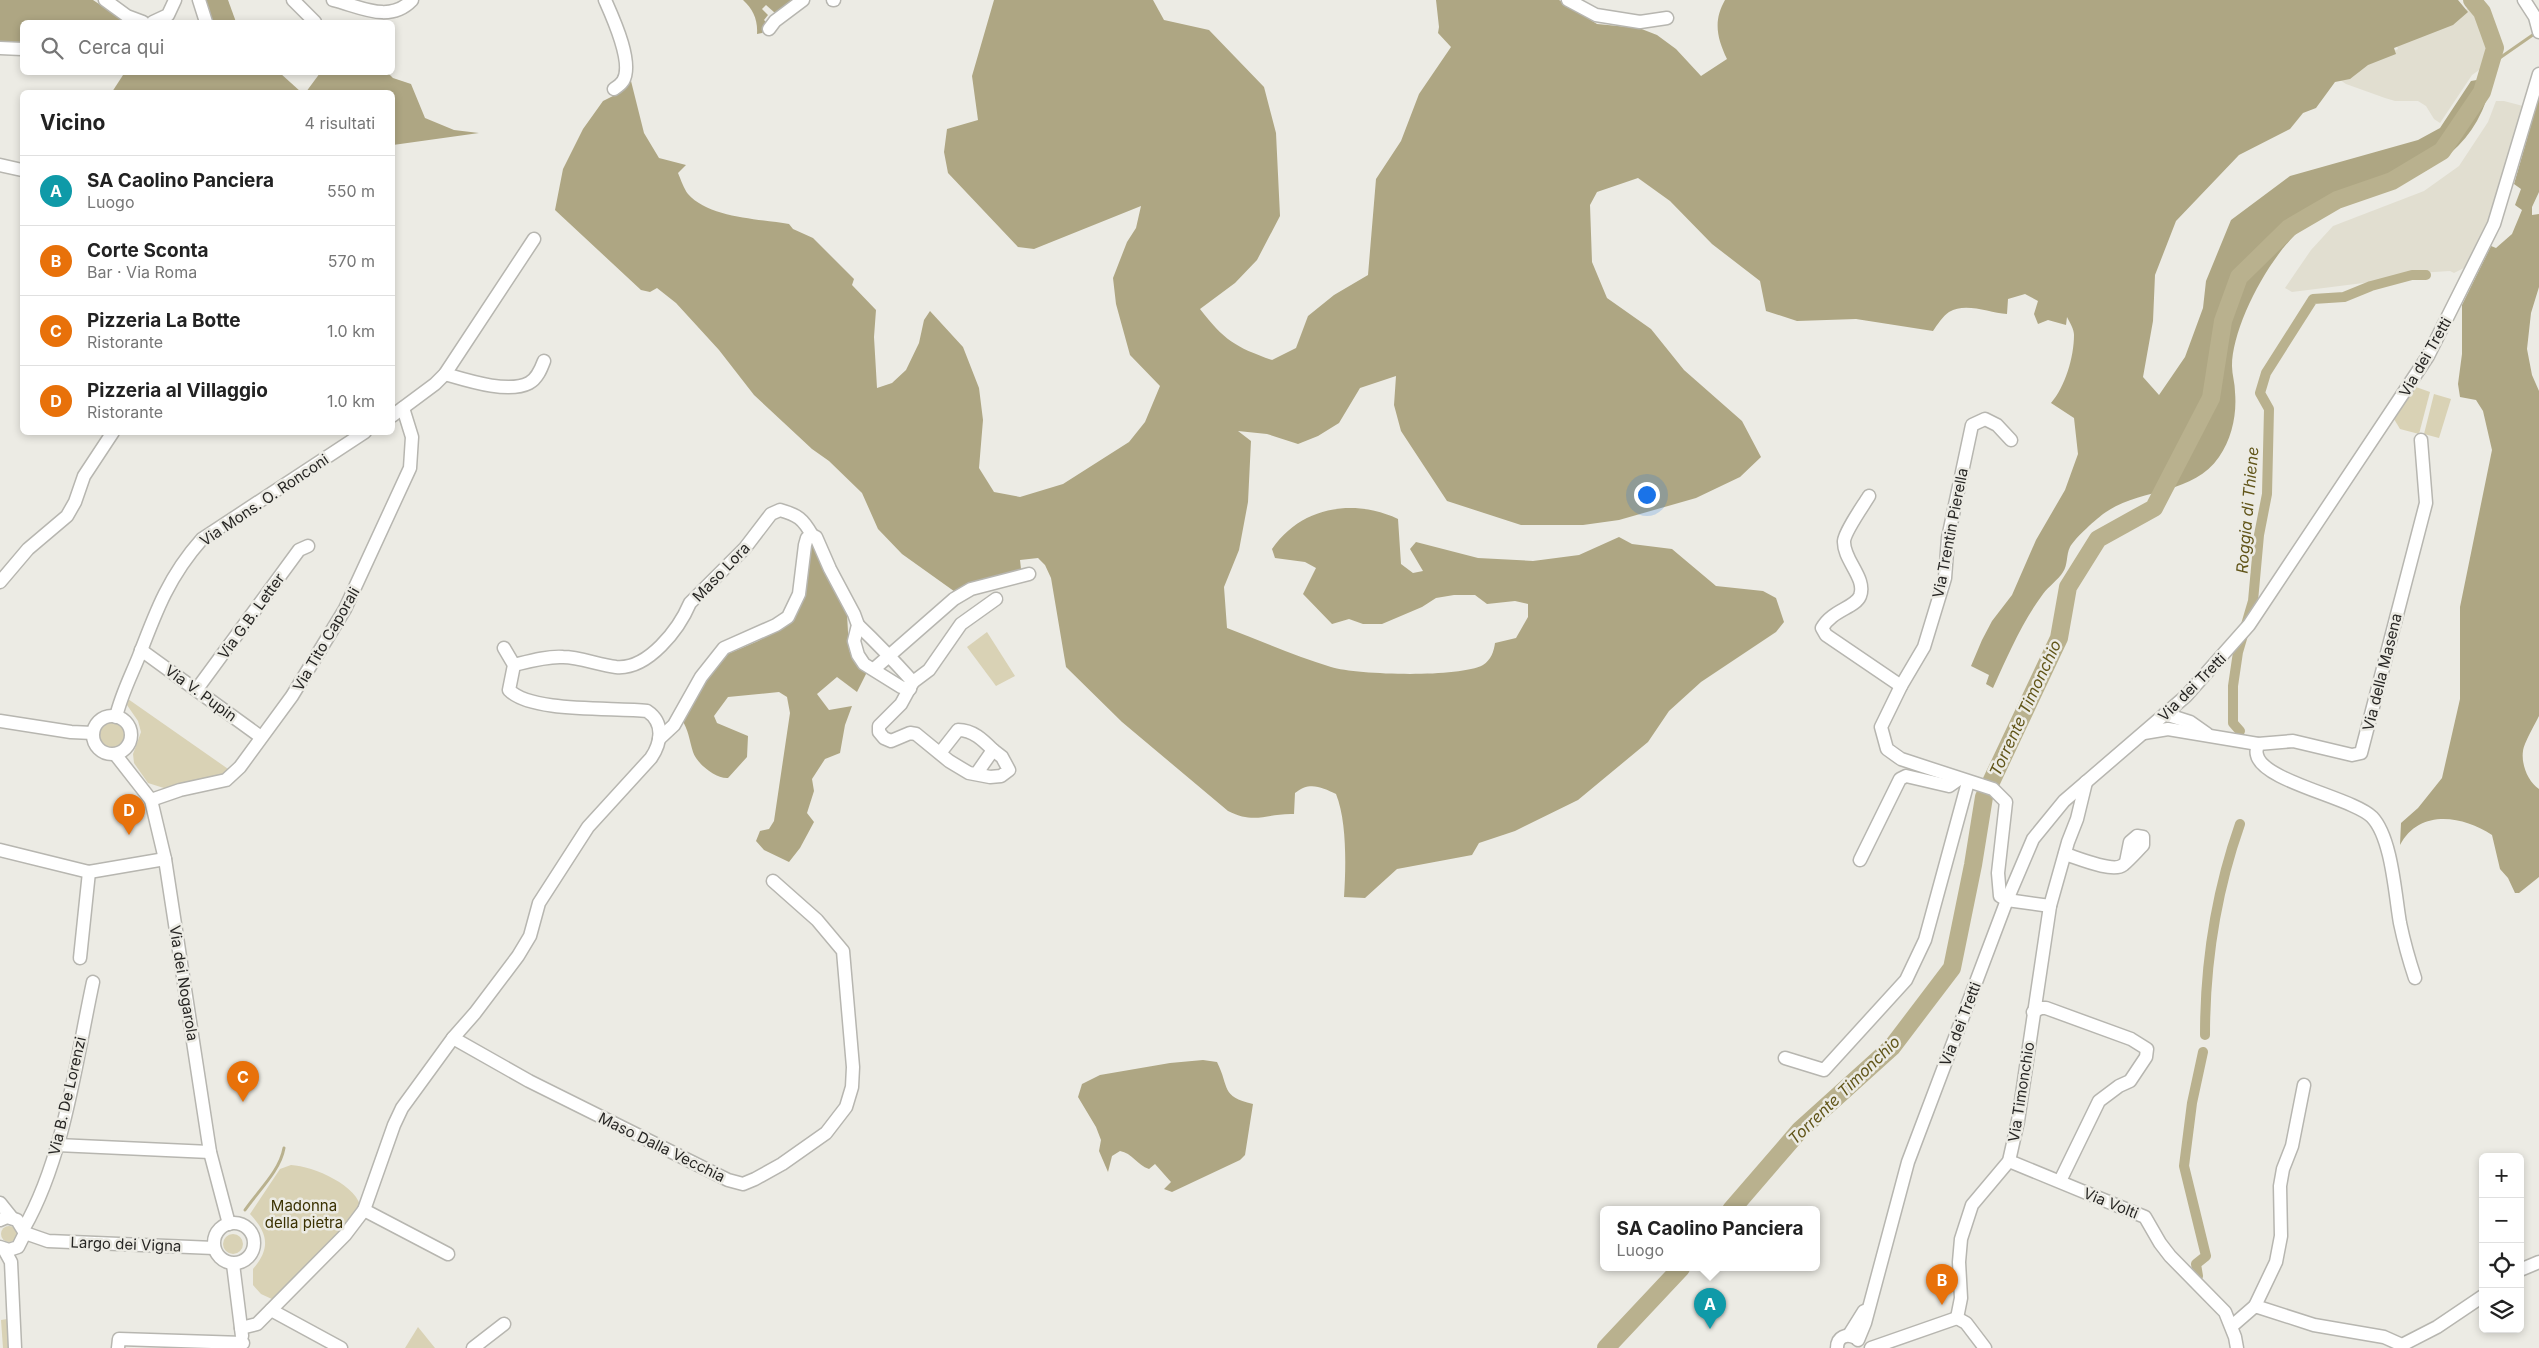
<!DOCTYPE html>
<html lang="it">
<head>
<meta charset="utf-8">
<style>
  :root { --surface:#fff; --page:#f6f6f6; --text:#222; --muted:#767676; --line:#e0e0e0; --accent:#877517 }
  body { margin:0; font-family:Inter,sans-serif; background:var(--page); color:var(--text) }
  .controls { position:absolute; right:15px; bottom:15px; display:grid; overflow:hidden; border-radius:8px; box-shadow:0 2px 8px #0003 }
  .controls button { width:45px; height:45px; display:grid; place-items:center; padding:0; border:0; border-bottom:1px solid var(--line); background:var(--surface); color:var(--text); font:25px sans-serif }
  .you { position:absolute; left:1646px; top:494px; width:18px; height:18px; margin:-12px; border:4px solid #fff; border-radius:50%; background:#1a73e8; box-shadow:0 0 0 8px #1a73e833 }
  .badge { display:grid; place-items:center; width:32px; height:32px; border-radius:50%; background:var(--accent); color:#fff; font-size:16px; font-weight:700 }
  .pin { position:absolute; translate:-50% -41px; filter:drop-shadow(0 1px 2px #0008) }
  .pin::after { content:''; position:absolute; top:26px; width:18px; height:15px; background:inherit; clip-path:polygon(0 0,100% 0,50% 100%) }
  .popup { position:absolute; left:1600px; top:1206px; width:220px; height:65px; box-sizing:border-box; display:grid; place-content:center; border-radius:8px; background:var(--surface); filter:drop-shadow(0 1px 4px #0005); font-size:16px; white-space:nowrap; color:var(--muted) }
  .popup b { font-size:19px; color:var(--text) }
  .popup::after { content:''; position:absolute; left:50%; top:100%; margin-left:-10px; border:10px solid transparent; border-top-color:var(--surface) }
  .list { margin:0; padding:0; list-style:none }
  h2 { display:flex; justify-content:space-between; align-items:center; height:65px; margin:0; padding:0 20px; font-size:21px }
  h2 small { font-size:16px; font-weight:400; color:var(--muted) }
  .list li { display:grid; grid-template-columns:32px 1fr auto; gap:15px; align-items:center; box-sizing:border-box; height:70px; padding:0 20px; border-top:1px solid var(--line) }
  .list b { display:block; font-size:19px; white-space:nowrap }
  .list p { margin:0; font-size:16px; white-space:nowrap; color:var(--muted) }
  .list em { font-size:16px; font-style:normal; color:var(--muted) }
  .icon { flex:none; width:28px; height:28px; fill:none; stroke:currentColor; stroke-width:2; stroke-linecap:round; stroke-linejoin:round }
  .map { position:relative; flex:none; width:2539px; height:1348px; overflow:hidden }
  .search { position:absolute; background:var(--surface); box-shadow:0 2px 8px #0003; left:20px; top:20px; width:375px; height:55px; display:flex; align-items:center; gap:12px; box-sizing:border-box; padding:0 18px; border-radius:8px; color:var(--muted); font-size:19px }
  .panel { position:absolute; background:var(--surface); box-shadow:0 2px 8px #0003; left:20px; top:90px; width:375px; height:345px; border-radius:8px }
  .map>svg:first-child { display:block }
  .built { fill:#e1ded0 }
  .green { fill:#d9d2b5 }
  .forest { fill:#aea683 }
  .lines { fill:none; stroke-linecap:round; stroke-linejoin:round }
  .stream { stroke:#b9b18e; stroke-width:3 }
  .canal { stroke:#b9b18e; stroke-width:10 }
  .river { stroke:#b9b18e; stroke-width:18 }
  .minor-casing { stroke:#b7b6b0; stroke-width:15 }
  .minor { stroke:#fff; stroke-width:12 }
  .labels { text-anchor:middle; dominant-baseline:central; stroke-width:5; stroke-linejoin:round; paint-order:stroke }
  .street-label { font-size:15px; fill:#272624; stroke:#ecebe4 }
  .park-label { font-size:15px; fill:#3a3102; stroke:#ecebe4 }
  .water-label { font-size:16px; font-style:italic; fill:#615519; stroke:#ecebe4 }
</style>
</head>
<body>
<div class="map">
<svg width="2539" height="1348" viewBox="0 0 2539 1348">
  <rect width="100%" height="100%" fill="#ecebe4"/>
  <g class="built">
    <path d="M2469 7 2480 27 2489 57 2483 63 2482 68 2472 75 2440 123 2434 119 2426 106 2418 101H2395L2385 98 2346 84 2336 77 2398 49 2396 43 2453 21Z"/>
    <path d="M2496 101H2504L2523 106 2497 201 2480 243 2466 267 2454 273 2450 271 2418 273 2395 279 2292 292 2285 288 2311 250 2333 226 2424 191 2459 166 2488 122Z"/>
  </g>
  <g class="green">
    <path d="M2416 387 2430 392 2419 434 2400 429 2394 419Z"/>
    <path d="M2434 394 2451 399 2439 438 2424 434Z"/>
    <path d="M987 632 1015 676 996 686 967 647Z"/>
    <path d="M128 699 231 771 227 776 167 789 148 783 134 763 133 754 141 732 138 721 127 705Z"/>
    <circle cx="112" cy="735" r="14"/>
    <path d="M291 1165C313 1166 360 1186 361 1210L274 1300 261 1294 253 1285V1269C271 1248 268 1233 250 1214L280 1169Z"/>
    <circle cx="9" cy="1234" r="8"/>
    <circle cx="233" cy="1244" r="10"/>
    <path d="M7 1319 9 1348H3L1 1320Z"/>
    <path d="M418 1327 435 1348H405Z"/>
  </g>
  <g class="forest">
    <path d="M0 0H93L126 22H22V49L0 48Z"/>
    <path d="M201 0H228L236 22H208Z"/>
    <path d="M743 0H801L775 17V13L766 5 762 9 768 15 764 20 770 26 762 33 757 34C758 20 753 9 743 0Z"/>
    <path d="M994 0H1153L1164 20 1209 30 1264 87 1276 133 1280 216 1257 260 1235 283 1200 309C1224 340 1235 347 1272 360L1296 348 1308 316 1334 295 1368 275 1376 179 1401 141 1419 94 1451 47 1438 33 1439 27 1436 0H1559L1597 24 1639 28 1657 35 1676 49 1701 76 1727 59C1717 38 1713 21 1725 0H2458L2468 12 2453 25 2394 48 2396 54 2368 65 2350 79 2335 82 2316 108 2303 113 2290 129 2239 155 2176 221 2155 275 2153 321 2143 377 2159 395 2185 357 2203 308 2206 281 2231 220 2290 176 2418 140 2440 128 2471 81 2488 78C2491 87 2486 102 2482 111 2457 166 2403 183 2351 203 2335 209 2319 215 2305 226 2272 251 2232 325 2232 366 2232 375 2235 383 2235 392 2237 414 2232 438 2219 457 2193 495 2141 488 2106 512 2097 518 2075 538 2070 547 2066 555 2068 565 2063 572 2058 580 2049 586 2043 594 2022 622 2008 655 1993 688L1986 684 1989 675 1971 666 1982 640 1992 621 2012 595 2036 540 2065 490 2078 454 2074 418 2051 403C2065 387 2074 357 2074 335 2074 329 2070 323 2067 317L2066 325 2048 320 2038 324 2034 314 2038 301 2025 294 2008 299 2007 314C1989 313 1966 302 1949 312 1943 316 1937 325 1933 331L1856 319 1797 321 1766 311 1760 281 1712 244 1670 201 1638 178 1597 192 1590 205 1592 262 1607 298 1651 329 1684 370 1742 421 1761 457 1740 477 1696 498 1619 520 1583 525H1521L1447 501 1401 431 1394 405 1396 376 1360 388 1339 423 1318 436 1298 444 1267 434 1238 431 1251 441 1248 502 1239 550 1224 587 1227 628C1261 641 1296 656 1331 667 1357 675 1459 678 1483 665 1491 660 1494 651 1495 643L1516 638 1528 617V604L1515 601 1487 604 1475 595H1454L1436 598 1422 607 1382 624H1363L1349 619 1332 624 1303 594 1316 568 1305 562 1275 558 1272 549C1301 507 1353 498 1398 519L1401 564 1413 573 1423 571 1410 549 1416 542 1478 558 1533 561 1579 555 1619 537 1632 544 1672 549 1716 586 1763 591 1776 598 1784 622 1776 632 1701 682 1669 711 1648 742 1578 800 1515 831 1479 843 1472 855 1397 869 1365 898 1344 897C1346 867 1347 821 1336 794 1322 787 1309 781 1295 793L1294 814C1266 813 1256 825 1228 811L1122 722 1066 667 1051 578 1045 565 1038 558 1020 560 1021 569 1017 575 958 594 902 554 878 529 862 493 829 461 812 449 754 395 719 350 676 303 657 288 650 292 641 290 555 210 563 169 583 129 603 101 623 91 630 77 644 133 659 158 686 165 678 173C681 180 684 189 688 194 709 218 760 219 789 224L793 229 813 238 854 279 852 285 876 310 874 337 877 388 892 383 906 370 919 343 924 320 930 311 963 347 979 388 983 420 979 468 994 492 1020 497 1063 484 1129 442 1145 422 1160 386 1130 355 1116 304 1113 278 1127 242 1136 228 1141 206 1034 249 1018 247 948 173 944 152 947 129 978 120 972 76Z"/>
    <path d="M125 72 280 73 301 92H112Z"/>
    <path d="M348 72 388 73 393 78 411 84 425 118 454 130 479 133 393 145 392 92H306L320 73Z"/>
    <path d="M2539 97V192L2532 207V215L2539 214V287L2531 313 2527 349 2532 375 2539 391V716C2535 724 2524 743 2523 751 2521 764 2528 782 2539 789V877L2519 893H2515L2508 878 2500 869 2492 835C2462 815 2419 809 2400 845L2401 823 2418 808 2442 778 2460 699V607L2492 450 2483 411 2476 400 2460 397 2458 384 2462 354V305L2491 246 2496 248 2512 234 2522 210 2515 205 2521 189 2514 184Z"/>
    <path d="M810 539 816 542 821 566 847 614 849 650 855 663 867 672 857 692 837 677 817 694 829 710 852 706 845 725 840 753 825 759 812 779 814 791 807 813 814 822 800 848 789 862 764 850 756 841 760 831 769 829 774 821 790 713 787 697 779 692 728 697 714 716 717 723 748 736 747 757 728 778C716 779 697 764 693 752 689 739 689 731 681 718L704 676 723 656 758 641 785 626Z"/>
    <path d="M1203 1060 1217 1062C1230 1088 1220 1096 1253 1104L1245 1155 1240 1160 1172 1192 1164 1189 1171 1182 1155 1164 1149 1169C1137 1165 1132 1153 1120 1151L1112 1156 1108 1172 1099 1151 1101 1140 1096 1127 1078 1097 1082 1084 1100 1075 1170 1063Z"/>
  </g>
  <g class="lines">
    <g class="stream">
      <path d="M2491 64 2537 32"/>
      <path d="M245 1210C258 1191 280 1171 284 1148"/>
    </g>
    <g class="canal">
      <path d="M2240 731 2233 723V686L2238 652 2253 601 2259 535 2267 494 2269 409 2260 393 2266 373 2313 299 2344 297 2371 286 2412 275H2426"/>
      <path d="M2205 1035C2205 963 2216 892 2240 824"/>
      <path d="M2198 1276 2196 1264 2206 1256 2184 1166 2192 1103 2203 1052"/>
    </g>
    <g class="river">
      <path d="M1731 1210 1800 1130 1892 1047 1952 968 1973 865 1984 797 2059 638 2068 587 2098 539 2154 508 2211 398 2223 321 2239 277 2289 228 2337 200 2392 181 2442 151 2482 92 2495 48 2482 12 2472 0"/>
      <path d="M1606 1348 1681 1268"/>
    </g>
    <defs>
      <g id="minor">
        <path d="M105 0 127 16 143 22"/>
        <path d="M199 0 206 22"/>
        <path d="M293 0 315 22"/>
        <path d="M333 0C359 6 389 24 412 0"/>
        <path d="M605 0C613 18 634 63 623 81 621 84 617 87 614 89"/>
        <path d="M833 0H834"/>
        <path d="M1568 0 1596 15 1640 22 1667 18"/>
        <path d="M2524 0 2535 17 2539 32"/>
        <path d="M153 22 168 15 175 0"/>
        <path d="M769 29 775 21 803 0"/>
        <path d="M0 48 22 49"/>
        <path d="M0 165 22 170"/>
        <path d="M445 374C466 380 508 394 529 383 537 379 541 369 544 361"/>
        <path d="M392 416 435 384 445 374 534 239"/>
        <path d="M2011 440 1997 425 1985 419 1972 425 1948 538 1945 578 1924 647 1901 686 1881 727 1887 749 1901 759 1993 789 2006 802 1998 873 2000 896 2007 900 2050 906"/>
        <path d="M1869 496C1863 506 1845 531 1844 541 1843 560 1867 578 1860 596 1855 608 1832 610 1822 628L1826 635 1901 686"/>
        <path d="M0 582 28 549 67 516 75 502 84 476 113 432"/>
        <path d="M858 625C877 643 895 662 913 682L901 704 879 726V732L884 738 891 741 910 733 916 734 949 761 969 773 990 777 1001 776 1009 770 1002 757 993 750"/>
        <path d="M141 650 261 737"/>
        <path d="M514 665C530 661 547 656 563 657 579 657 599 665 616 667 648 670 679 629 690 603L745 548 771 514 780 510C798 515 803 519 812 535"/>
        <path d="M874 669 954 599 971 589 1029 574"/>
        <path d="M913 682 929 670 961 624 996 599"/>
        <path d="M197 689 299 550 308 546"/>
        <path d="M2165 714 2190 722 2207 734"/>
        <circle cx="112" cy="735" r="19"/>
        <path d="M116 717C121 695 131 676 139 656 156 611 169 576 202 539L365 432"/>
        <path d="M0 721 71 732 93 733"/>
        <path d="M2144 733 2168 729 2258 744 2293 741 2352 755 2361 753 2426 503 2421 440"/>
        <path d="M659 739 674 725 701 677 724 648 776 625 788 617 799 594 805 545 807 538 811 535 816 537 830 569 854 614 858 625 854 641 858 655 864 664 901 687 910 689"/>
        <path d="M2258 744C2257 747 2256 752 2257 755 2262 781 2353 798 2372 817 2392 838 2395 895 2400 923 2404 942 2409 960 2415 978"/>
        <path d="M940 753 958 730C973 730 983 740 993 750L977 773"/>
        <path d="M115 754 151 800 165 859 210 1152 229 1224"/>
        <path d="M151 800 180 790 226 780 240 767 292 696 345 609 410 468 412 437 403 408"/>
        <path d="M0 850 89 872 165 859"/>
        <path d="M2065 854C2078 858 2113 873 2123 865 2130 859 2137 851 2143 845V837L2137 836 2130 842 2126 862"/>
        <path d="M1860 860 1900 779 1906 776 1949 786 1959 779"/>
        <path d="M80 958 89 872"/>
        <path d="M2033 1012 2041 1008H2046L2131 1039 2147 1049 2146 1057 2130 1081 2119 1086 2099 1101 2060 1181"/>
        <path d="M453 1038 529 1081 728 1180 743 1184 755 1179 782 1164 826 1133 846 1107 852 1087 853 1067 843 951 817 920 773 881"/>
        <path d="M1785 1058 1824 1070 1906 980 1925 940 1968 782"/>
        <path d="M57 1145 210 1152"/>
        <path d="M2009 1161 2145 1217 2160 1243 2170 1256 2225 1312 2235 1337 2237 1348"/>
        <path d="M0 1203 12 1218"/>
        <path d="M364 1210 448 1254"/>
        <path d="M0 1220 7 1217 17 1220 25 1233 18 1247 9 1250 0 1247"/>
        <circle cx="234" cy="1243" r="20"/>
        <path d="M24 1228C64 1158 76 1061 93 982"/>
        <path d="M25 1233 48 1241 214 1248"/>
        <path d="M4 1249 11 1262 15 1348"/>
        <path d="M233 1264 242 1336"/>
        <path d="M2520 1270 2539 1262"/>
        <path d="M2255 1306 2276 1262 2281 1236 2280 1186 2283 1169 2292 1146 2304 1085"/>
        <path d="M271 1310 341 1348"/>
        <path d="M1957 1318 1961 1298 1959 1262 1961 1239 1972 1205 2009 1161 2018 1121 2050 906 2068 842 2077 819 2086 782"/>
        <path d="M1957 1318 1966 1323 1985 1348"/>
        <path d="M2232 1326 2255 1306 2314 1325 2384 1337 2402 1345 2437 1327 2483 1296"/>
        <path d="M241 1328 257 1324 345 1235 364 1210 394 1125 402 1108 453 1038 475 1013 518 956 530 936 539 903 588 827 651 758C661 743 665 723 647 711 614 707 531 713 509 690L514 665 504 648"/>
        <path d="M1849 1335 1864 1311"/>
        <path d="M1858 1340 1865 1323 1908 1162 2007 900 2033 839 2064 801 2186 696 2249 625 2428 356 2494 224 2539 74"/>
        <path d="M118 1348 119 1339 243 1343"/>
        <path d="M473 1348 504 1324"/>
        <path d="M1837 1348C1837 1337 1846 1333 1856 1338"/>
        <path d="M1871 1348 1957 1318"/>
      </g>
    </defs>
    <use href="#minor" class="minor-casing"/>
    <use href="#minor" class="minor"/>
  </g>
  <g class="labels">
    <g class="street-label">
      <text transform="translate(2425 357) rotate(-60)">Via dei Tretti</text>
      <text transform="translate(264 500) rotate(-34)">Via Mons. O. Ronconi</text>
      <text transform="translate(1950 533) rotate(-79)">Via Trentin Pierella</text>
      <text transform="translate(721 572) rotate(-46)">Maso Lora</text>
      <text transform="translate(251 616) rotate(-54)">Via G.B. Letter</text>
      <text transform="translate(326 639) rotate(-60)">Via Tito Caporali</text>
      <text transform="translate(2382 672) rotate(-76)">Via della Masena</text>
      <text transform="translate(2192 687) rotate(-45)">Via dei Tretti</text>
      <text transform="translate(201 693) rotate(36)">Via V. Pupin</text>
      <text transform="translate(184 983) rotate(81)">Via dei Nogarola</text>
      <text transform="translate(1960 1024) rotate(-69)">Via dei Tretti</text>
      <text transform="translate(2021 1092) rotate(-81)">Via Timonchio</text>
      <text transform="translate(67 1096) rotate(-77)">Via B. De Lorenzi</text>
      <text transform="translate(662 1147) rotate(26)">Maso Dalla Vecchia</text>
      <text transform="translate(2111 1203) rotate(22)">Via Volti</text>
      <text transform="translate(126 1244) rotate(2)">Largo dei Vigna</text>
    </g>
    <g class="park-label">
      <text x="304" y="1205">Madonna<tspan x="304" dy="17">della pietra</tspan></text>
    </g>
    <g class="water-label">
      <text transform="translate(2247 510) rotate(-85)">Roggia di Thiene</text>
      <text transform="translate(2025 708) rotate(-65)">Torrente Timonchio</text>
      <text transform="translate(1844 1090) rotate(-44)">Torrente Timonchio</text>
    </g>
  </g>
</svg>
<div class="controls">
<button>+</button>
<button>−</button>
<button><svg class="icon" aria-label="locate" viewBox="0 0 24 24"><circle cx="12" cy="12" r="6"/><path d="M12 2v4M12 18v4M2 12h4M18 12h4"/></svg></button>
<button><svg class="icon" aria-label="layers" viewBox="0 0 24 24"><path d="M12 4l9 5-9 5-9-5zM3 14l9 5 9-5"/></svg></button>
</div>
<div class="you"></div>
<div class="pin badge" style="left:1710px;top:1329px;background:#0f9aa8">A</div>
<div class="popup"><b>SA Caolino Panciera</b>Luogo</div>
<div class="pin badge" style="left:1942px;top:1305px;background:#e8710a">B</div>
<div class="pin badge" style="left:243px;top:1102px;background:#e8710a">C</div>
<div class="pin badge" style="left:129px;top:835px;background:#e8710a">D</div>
<div class="search"><svg class="icon" aria-label="search" viewBox="0 0 24 24"><circle cx="10" cy="10" r="6"/><path d="M15 15l6 6"/></svg>Cerca qui</div>
<section class="panel">
<h2>Vicino<small>4 risultati</small></h2>
<ul class="list">
<li><span class="badge" style="background:#0f9aa8">A</span><div><b>SA Caolino Panciera</b><p>Luogo</p></div><em>550 m</em></li>
<li><span class="badge" style="background:#e8710a">B</span><div><b>Corte Sconta</b><p>Bar · Via Roma</p></div><em>570 m</em></li>
<li><span class="badge" style="background:#e8710a">C</span><div><b>Pizzeria La Botte</b><p>Ristorante</p></div><em>1.0 km</em></li>
<li><span class="badge" style="background:#e8710a">D</span><div><b>Pizzeria al Villaggio</b><p>Ristorante</p></div><em>1.0 km</em></li>
</ul>
</section>
</div>
</body>
</html>
